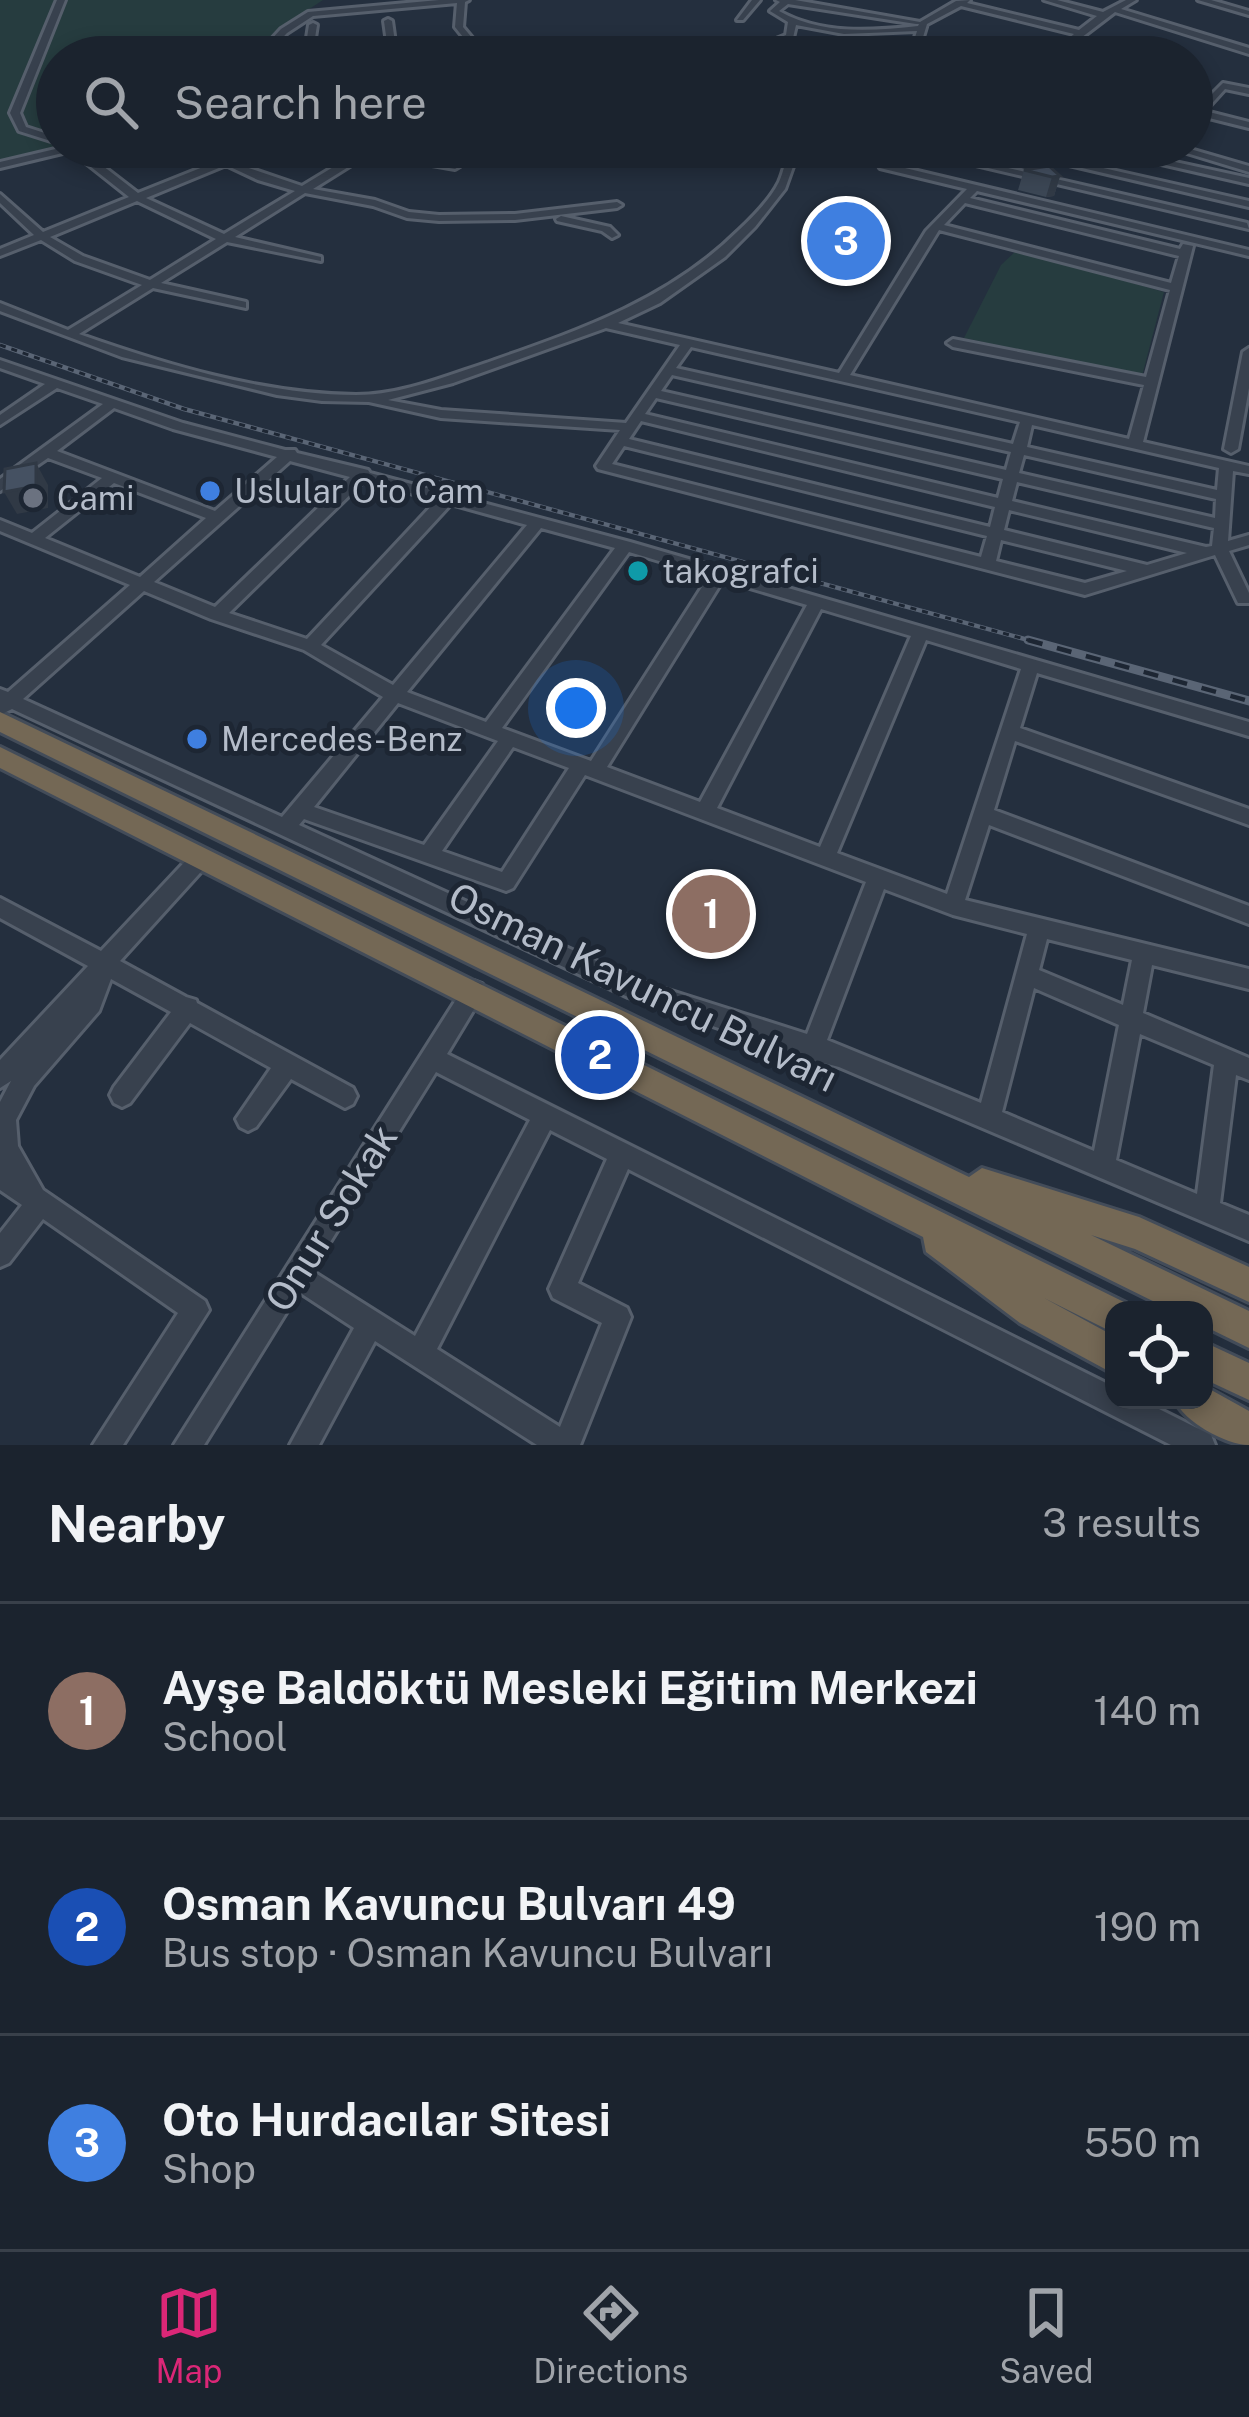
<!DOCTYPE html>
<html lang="en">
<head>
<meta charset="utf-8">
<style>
  :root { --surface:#1b232e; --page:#242b36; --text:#f1f3f6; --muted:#a0a4aa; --line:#39404a; --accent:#db2777 }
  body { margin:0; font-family:"Public Sans",sans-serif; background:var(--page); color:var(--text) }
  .controls { position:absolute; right:36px; bottom:36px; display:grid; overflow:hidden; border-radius:24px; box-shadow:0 6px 18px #0003 }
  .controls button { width:108px; height:108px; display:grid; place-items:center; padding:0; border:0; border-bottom:3px solid var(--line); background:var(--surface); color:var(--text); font:60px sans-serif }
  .you { position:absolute; left:576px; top:708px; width:42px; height:42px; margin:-30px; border:9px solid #fff; border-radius:50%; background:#1a73e8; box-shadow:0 0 0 18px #1a73e833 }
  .badge { display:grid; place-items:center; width:78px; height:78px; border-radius:50%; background:var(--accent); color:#fff; font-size:39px; font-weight:700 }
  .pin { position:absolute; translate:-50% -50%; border:6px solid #fff; box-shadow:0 3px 12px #0006 }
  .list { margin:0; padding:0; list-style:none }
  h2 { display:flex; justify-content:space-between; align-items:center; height:156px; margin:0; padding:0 48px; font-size:51px }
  h2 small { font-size:39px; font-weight:400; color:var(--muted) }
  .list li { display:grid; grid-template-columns:78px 1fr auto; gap:36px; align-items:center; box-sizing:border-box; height:216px; padding:0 48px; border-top:3px solid var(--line) }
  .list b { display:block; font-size:45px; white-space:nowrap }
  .list p { margin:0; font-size:39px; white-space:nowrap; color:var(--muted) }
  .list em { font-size:39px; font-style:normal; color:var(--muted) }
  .icon { flex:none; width:66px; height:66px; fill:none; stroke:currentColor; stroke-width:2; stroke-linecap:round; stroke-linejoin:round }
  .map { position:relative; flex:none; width:1249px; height:1445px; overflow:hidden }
  .search { position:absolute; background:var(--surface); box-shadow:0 6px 18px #0003; left:36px; right:36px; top:36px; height:132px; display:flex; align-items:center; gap:30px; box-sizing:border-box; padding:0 42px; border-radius:66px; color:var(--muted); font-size:45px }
  .sheet { height:804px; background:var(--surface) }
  nav { display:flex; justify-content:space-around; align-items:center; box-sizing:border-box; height:168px; border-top:3px solid var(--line); background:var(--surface); font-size:33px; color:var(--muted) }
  nav a { display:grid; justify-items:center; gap:6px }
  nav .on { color:var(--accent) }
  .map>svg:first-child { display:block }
  .green { fill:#263c3f }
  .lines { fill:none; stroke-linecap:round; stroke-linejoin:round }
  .minor-casing { stroke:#565f6c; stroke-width:6 }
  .highway-casing { stroke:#434c59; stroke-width:6 }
  .minor { fill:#38414e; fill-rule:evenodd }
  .highway { fill:#746855; fill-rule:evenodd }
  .rail-far1-casing { stroke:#5a6575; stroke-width:4.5 }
  .rail-casing { stroke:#5a6575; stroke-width:9 }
  .rail-far1 { stroke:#1d2633; stroke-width:3; stroke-dasharray:6; stroke-linecap:butt }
  .rail { stroke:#1d2633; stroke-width:4.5; stroke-dasharray:15; stroke-linecap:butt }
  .wall { fill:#3b4654 }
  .shaded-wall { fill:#303945 }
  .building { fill:#455162; stroke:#303945; stroke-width:3 }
  .shop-dot { fill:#3f7fe0; stroke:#1d2633; stroke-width:4.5 }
  .worship-dot { fill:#6b7280; stroke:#1d2633; stroke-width:4.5 }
  .culture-dot { fill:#0f9aa8; stroke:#1d2633; stroke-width:4.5 }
  .labels { text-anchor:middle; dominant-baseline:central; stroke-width:10; stroke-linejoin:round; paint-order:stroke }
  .poi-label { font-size:33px; fill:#b4bcc9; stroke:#1d2633; text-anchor:start }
  .near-street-label { font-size:39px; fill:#b4bcc9; stroke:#1d2633 }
</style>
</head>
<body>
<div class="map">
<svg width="1249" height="1445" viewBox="0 0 1249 1445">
  <rect width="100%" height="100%" fill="#242f3e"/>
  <g class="green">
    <path d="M0 0H323L291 21 253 57H57V147H67L0 163Z"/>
    <path d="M1017 250 1164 292 1142 376 964 338 1001 265Z"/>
  </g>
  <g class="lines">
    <defs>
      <g id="minor">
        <path d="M57 0H65L20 113 26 127 57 137V143L19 131 10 113Z"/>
        <path d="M439 0H469L465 2 463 27 488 57H479L455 27 457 3 313 16 287 33 264 57H255L281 29 308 12Z"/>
        <path d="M752 0H760L743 20H737Z"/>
        <path d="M776 0H795L920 22 956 1 970 0 967 3 1079 30 1097 16 1044 0H1057L1103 12 1126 0H1136L1121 9 1249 48V54L1115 12 1056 57H1047L1074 34 961 6 927 24 917 57H909L917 31 844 34 796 25 793 38 760 52 756 57H747L754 48 786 35 788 22 770 11 780 2ZM788 4 916 24H919L918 26C872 31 821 35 779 11Z"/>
        <path d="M1198 0H1211L1249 11V15Z"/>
        <path d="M388 19 392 21 397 57H389L384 21Z"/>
        <path d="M313 23 317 25 312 57H304L309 25Z"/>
        <path d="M1223 83 1249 88V94L1225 89 1205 111 1249 122V128L1201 116 1192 123V108L1197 109Z"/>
        <path d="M64 147H82L81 149 138 193 218 161 198 147H210L246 167 302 186 358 152 355 147H378L376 149 460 166 455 169 369 154 313 189 375 200 409 212 439 215 515 214 617 202 622 205 617 208 515 220 439 221 407 218 373 206 305 193 235 237 321 257V261L227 242 161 283 246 302V308L153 288 79 334C167 365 262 394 356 395 402 395 446 376 489 362 580 330 668 300 738 231 752 218 770 200 779 182 784 171 786 158 790 147H800L785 189 755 227 725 257 660 303 618 323 839 373 926 231 967 189 880 168 879 166 884 163 1249 250V256L977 191 970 198 1180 249 1183 244 1193 246 1143 442 1249 466V474L1233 471 1228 541 1249 535V545L1229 551 1249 593V603H1238L1215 555 1085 595 598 469 596 466 620 430 441 418 369 402 322 401 277 395 122 357 0 311V303L68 330 142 285 75 261 41 240 0 256V249L34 235 0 203V194L43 232 129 197 71 151 0 168V162ZM226 165 258 180 295 191 224 234 146 198ZM137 201 216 239 150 280 83 256 50 237ZM965 203 1179 256 1171 283 944 225ZM939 230 1170 290 1146 377 953 339 947 343 953 347 1144 385 1129 439 850 375ZM606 328 680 345 626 423 441 410 388 400 453 383ZM691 347 1020 422 1013 444 676 368ZM672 375 1011 452 1006 470 661 391ZM656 398 1003 479 998 498 645 414ZM641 421 995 507 990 527 629 439ZM1032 425 1219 468 1217 490 1027 447ZM624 446 987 536 981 557 612 464ZM1024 455 1216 499 1215 518 1019 473ZM1017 482 1214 528 1212 546 1206 547 1012 501ZM1009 510 1187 553 1147 565 1004 530ZM1001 540 1127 571 1085 583 996 561Z"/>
        <path d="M899 147H917L1247 223 1249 229Z"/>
        <path d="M992 147H1010L1249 201V207Z"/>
        <path d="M1087 147H1106L1249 178V184Z"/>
        <path d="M1167 147H1183L1249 166V172Z"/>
        <path d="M561 216 610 227 618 235 612 238 602 231 557 221 556 219Z"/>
        <path d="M1249 348V388L1238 449 1231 453 1224 449 1243 352Z"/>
        <path d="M0 360 183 423 285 450H295L297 453 368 470 370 473 630 542 1249 722V736L1037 673 1020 728 1249 809V825L1015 741 994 810 1249 906V924L989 825 965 900 1249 969V989L1152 965 1143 1013 1249 1058V1080L1236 1075 1220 1203 1249 1215V1241L839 1067 812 1060 628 997 12 709 0 715V689L8 692 130 585 0 531V520L32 533 102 478 48 458 0 491V479L103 404 57 388 0 425V415L45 384 0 368ZM114 408 173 429 277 457 215 511 57 451ZM290 461 350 477 215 607 154 582ZM364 481 437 500 307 639 229 613ZM114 483 206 518 140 577 45 538ZM451 504 527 525 393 685 321 645ZM541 528 615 548 486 722 407 692ZM629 552 709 576 591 761 502 728ZM723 580 807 605 700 802 607 767ZM144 591 211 619 304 650 383 697 282 817 23 699ZM821 609 911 636 820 847 717 808ZM926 640 1021 669 947 894 837 853ZM398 703 498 741 424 845 314 807ZM513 747 569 768 502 872 442 851ZM585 775 866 882 807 1034 640 981 299 825 304 819 506 891 513 888ZM884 889 953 915 1027 934 981 1103 827 1040ZM1047 939 1132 960 1123 1005 1039 970ZM1034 988 1119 1025 1094 1151 1002 1112ZM1140 1034 1214 1065 1197 1194 1116 1160Z"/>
        <path d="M201 849 208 852 211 858 208 864 120 961 186 997 196 1000 197 1003 353 1088 357 1096 353 1104 345 1108 291 1079 256 1127 248 1131 240 1127 236 1119 271 1068 190 1023 130 1103 122 1107 114 1103 110 1095 114 1087 171 1012 111 979 99 1011 34 1086 16 1120 18 1146 43 1190 205 1301 209 1310 123 1445H93L178 1313 43 1219 9 1263 0 1267V1233L22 1205 0 1190V1102L11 1081 0 1088V1060L88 966 0 918V898L101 951 194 852Z"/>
        <path d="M474 981 482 984 485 991 447 1054 1114 1387V1400H1141L1211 1435 1215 1445H1171L628 1169 578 1283 627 1308 631 1317 580 1445H537L375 1341 319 1445H290L354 1328 299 1292 204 1445H174L466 984ZM436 1072 530 1120 415 1336 312 1271ZM550 1130 607 1159 549 1289 553 1298 602 1323 560 1427 437 1349Z"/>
      </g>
      <g id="highway">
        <path d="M0 712 969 1177 982 1168 1139 1217 1249 1267V1302L1135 1249 1091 1235 1249 1311V1348L1204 1326V1310H1171L0 732Z"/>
        <path d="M0 747 1126 1303 1130 1310H1114V1333L1044 1298 1114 1336V1374L1020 1323 926 1252 923 1237 0 768Z"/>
        <path d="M1204 1342 1249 1363V1400L1204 1379Z"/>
        <path d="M1204 1386 1249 1411V1445C1226 1445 1183 1421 1175 1400H1204Z"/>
      </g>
    </defs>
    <use href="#minor" class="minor-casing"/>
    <use href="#highway" class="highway-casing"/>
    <use href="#minor" class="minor"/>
    <use href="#highway" class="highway"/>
    <defs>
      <path id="rail-far1" d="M0 345 184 409 1039 643"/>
      <path id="rail" d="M1028 640 1249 701"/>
    </defs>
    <use href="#rail-far1" class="rail-far1-casing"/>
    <use href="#rail" class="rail-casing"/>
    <use href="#rail-far1" class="rail-far1"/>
    <use href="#rail" class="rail"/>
  </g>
  <path class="wall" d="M1024 170 1060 176 1054 196 1046 197 1018 190Z"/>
  <g class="shaded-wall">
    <path d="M1060 176 1054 196 1046 197 1052 177Z"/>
    <path d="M36 463 48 485V508L17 514 4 492Z"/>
  </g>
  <g class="building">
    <path d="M1049 166 1060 176 1052 177 1024 170Z"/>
    <path d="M36 463V486L4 492 5 469Z"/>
  </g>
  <g class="shop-dot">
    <circle cx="210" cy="491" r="12"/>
    <circle cx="197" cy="739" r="12"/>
  </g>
  <circle class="worship-dot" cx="33" cy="498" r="12"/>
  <circle class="culture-dot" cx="638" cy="571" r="12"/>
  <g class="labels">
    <g class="poi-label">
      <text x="234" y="491">Uslular Oto Cam</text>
      <text x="57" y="498">Cami</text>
      <text x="662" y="571">takografci</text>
      <text x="221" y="739">Mercedes-Benz</text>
    </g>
    <g class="near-street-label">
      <text transform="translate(643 987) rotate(26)">Osman Kavuncu Bulvarı</text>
      <text transform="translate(331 1218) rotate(-58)">Onur Sokak</text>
    </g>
  </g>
</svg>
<div class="controls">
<button><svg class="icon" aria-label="locate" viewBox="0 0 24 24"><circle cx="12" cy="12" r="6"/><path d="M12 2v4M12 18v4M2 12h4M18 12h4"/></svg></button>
</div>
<div class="you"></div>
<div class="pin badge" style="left:711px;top:914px;background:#8d6e63">1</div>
<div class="pin badge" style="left:600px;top:1055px;background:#1a4fb4">2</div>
<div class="pin badge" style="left:846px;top:241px;background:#3f7fe0">3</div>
<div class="search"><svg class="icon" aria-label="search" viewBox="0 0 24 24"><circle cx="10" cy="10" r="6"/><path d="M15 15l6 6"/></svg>Search here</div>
</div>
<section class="sheet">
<h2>Nearby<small>3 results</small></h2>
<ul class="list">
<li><span class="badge" style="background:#8d6e63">1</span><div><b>Ayşe Baldöktü Mesleki Eğitim Merkezi</b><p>School</p></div><em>140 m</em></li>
<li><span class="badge" style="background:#1a4fb4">2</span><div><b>Osman Kavuncu Bulvarı 49</b><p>Bus stop · Osman Kavuncu Bulvarı</p></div><em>190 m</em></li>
<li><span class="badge" style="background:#3f7fe0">3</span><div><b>Oto Hurdacılar Sitesi</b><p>Shop</p></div><em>550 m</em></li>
</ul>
</section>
<nav>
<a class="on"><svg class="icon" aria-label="map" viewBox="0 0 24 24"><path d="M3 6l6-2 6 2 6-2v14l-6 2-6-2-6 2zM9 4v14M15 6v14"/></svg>Map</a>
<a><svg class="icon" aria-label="directions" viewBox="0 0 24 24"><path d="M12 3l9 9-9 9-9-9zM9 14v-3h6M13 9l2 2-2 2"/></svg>Directions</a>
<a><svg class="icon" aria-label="saved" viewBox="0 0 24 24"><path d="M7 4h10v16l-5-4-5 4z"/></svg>Saved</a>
</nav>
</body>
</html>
